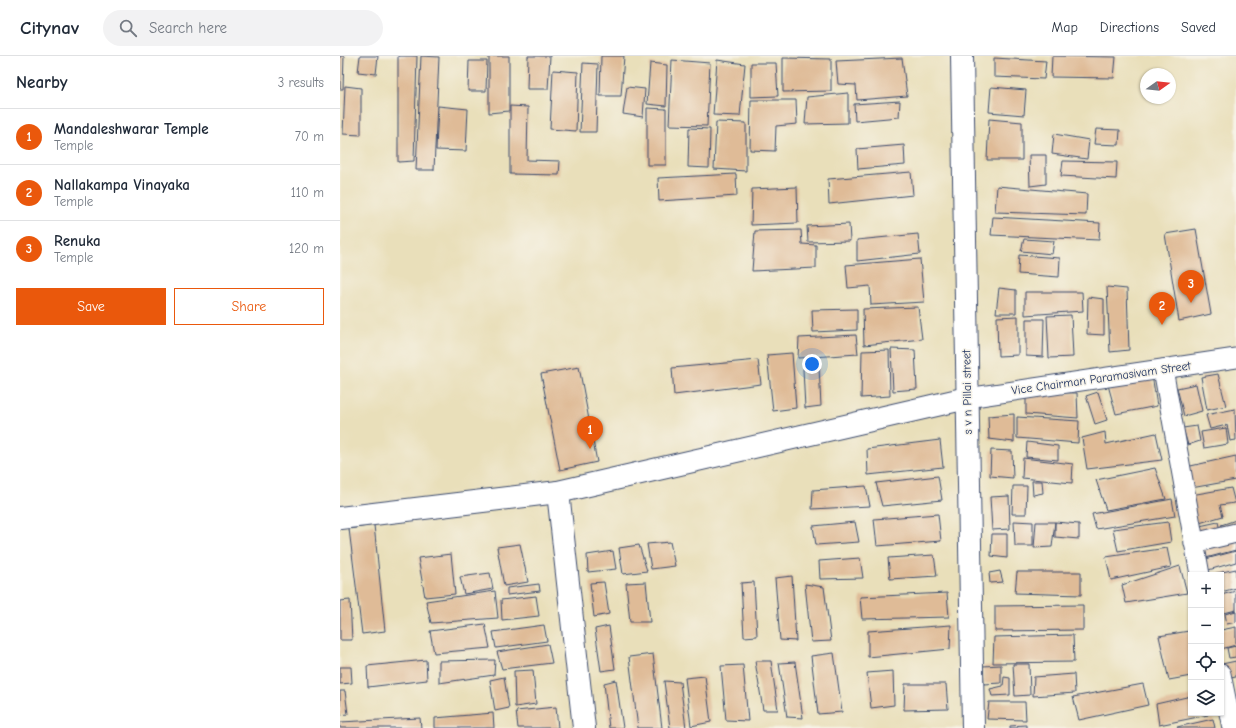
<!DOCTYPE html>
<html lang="en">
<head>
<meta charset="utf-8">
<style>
  :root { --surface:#fff; --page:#f2f2f3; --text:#1f2937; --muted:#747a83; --line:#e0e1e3; --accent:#ea580c }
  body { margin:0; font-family:"Comic Neue",sans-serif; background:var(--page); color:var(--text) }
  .controls { position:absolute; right:12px; bottom:12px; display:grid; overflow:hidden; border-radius:0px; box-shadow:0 1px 3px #0004 }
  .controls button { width:36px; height:36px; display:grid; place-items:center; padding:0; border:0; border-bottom:1px solid var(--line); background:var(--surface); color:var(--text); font:20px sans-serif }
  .compass { position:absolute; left:800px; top:12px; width:36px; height:36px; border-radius:50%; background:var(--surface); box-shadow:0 1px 3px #0004; rotate:75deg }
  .you { position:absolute; left:472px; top:308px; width:14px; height:14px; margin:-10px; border:3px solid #fff; border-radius:50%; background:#1a73e8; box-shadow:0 0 0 6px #1a73e833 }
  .badge { display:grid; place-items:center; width:26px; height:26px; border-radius:50%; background:var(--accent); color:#fff; font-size:13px; font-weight:700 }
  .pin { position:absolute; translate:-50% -33px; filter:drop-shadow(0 1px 2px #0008) }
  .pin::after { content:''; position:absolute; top:21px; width:14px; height:12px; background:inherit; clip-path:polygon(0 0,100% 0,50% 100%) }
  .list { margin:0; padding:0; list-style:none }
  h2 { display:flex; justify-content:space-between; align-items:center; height:52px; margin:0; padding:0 16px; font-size:17px }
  h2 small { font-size:13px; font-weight:400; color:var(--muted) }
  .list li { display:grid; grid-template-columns:26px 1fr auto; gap:12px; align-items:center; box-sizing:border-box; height:56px; padding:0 16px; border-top:1px solid var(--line) }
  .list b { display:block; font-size:15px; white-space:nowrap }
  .list p { margin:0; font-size:13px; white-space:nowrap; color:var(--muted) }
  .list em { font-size:13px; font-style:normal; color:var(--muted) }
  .actions { display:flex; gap:8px; padding:12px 16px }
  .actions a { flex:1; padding:9px 0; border:1px solid var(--accent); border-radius:0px; text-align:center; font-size:14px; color:var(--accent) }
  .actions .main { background:var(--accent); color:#fff }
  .icon { flex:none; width:22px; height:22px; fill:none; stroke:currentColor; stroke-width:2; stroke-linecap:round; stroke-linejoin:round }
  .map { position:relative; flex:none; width:896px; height:672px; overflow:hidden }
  header { display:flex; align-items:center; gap:24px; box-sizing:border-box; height:56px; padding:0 20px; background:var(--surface); border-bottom:1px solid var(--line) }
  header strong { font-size:19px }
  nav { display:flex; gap:22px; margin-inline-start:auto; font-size:14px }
  .search { width:280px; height:36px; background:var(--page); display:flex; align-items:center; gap:10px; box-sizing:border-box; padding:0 14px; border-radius:22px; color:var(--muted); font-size:15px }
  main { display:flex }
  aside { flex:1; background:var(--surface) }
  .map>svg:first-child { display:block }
  .building { fill:#dfbb97 }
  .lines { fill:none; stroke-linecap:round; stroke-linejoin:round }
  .minor-casing { stroke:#3a496c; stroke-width:21 }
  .tertiary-casing { stroke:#3a496c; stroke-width:24 }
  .minor { stroke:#fff; stroke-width:19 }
  .tertiary { stroke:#fff; stroke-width:22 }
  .labels { text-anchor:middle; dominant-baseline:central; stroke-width:3; stroke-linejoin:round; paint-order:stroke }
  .street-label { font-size:12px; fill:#1b2f5e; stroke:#f7f3e8 }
</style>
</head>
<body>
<header>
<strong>Citynav</strong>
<div class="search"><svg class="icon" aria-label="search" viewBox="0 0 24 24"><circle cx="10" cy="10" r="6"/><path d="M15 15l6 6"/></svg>Search here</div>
<nav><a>Map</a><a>Directions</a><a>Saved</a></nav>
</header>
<main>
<aside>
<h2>Nearby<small>3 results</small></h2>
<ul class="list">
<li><span class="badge">1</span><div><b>Mandaleshwarar Temple</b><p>Temple</p></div><em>70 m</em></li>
<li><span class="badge">2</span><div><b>Nallakampa Vinayaka</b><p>Temple</p></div><em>110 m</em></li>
<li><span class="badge">3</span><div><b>Renuka</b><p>Temple</p></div><em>120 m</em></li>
</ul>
<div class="actions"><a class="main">Save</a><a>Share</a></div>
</aside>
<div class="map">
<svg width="896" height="672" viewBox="0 0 896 672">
  <rect width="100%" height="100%" fill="#f7f3e8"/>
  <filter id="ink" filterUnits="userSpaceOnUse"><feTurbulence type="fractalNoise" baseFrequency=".025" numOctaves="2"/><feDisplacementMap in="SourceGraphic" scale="8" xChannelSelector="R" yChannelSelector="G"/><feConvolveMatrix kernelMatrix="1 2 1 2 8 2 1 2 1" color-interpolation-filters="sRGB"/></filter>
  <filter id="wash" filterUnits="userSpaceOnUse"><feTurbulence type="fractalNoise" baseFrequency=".012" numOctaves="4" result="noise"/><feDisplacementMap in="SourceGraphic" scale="16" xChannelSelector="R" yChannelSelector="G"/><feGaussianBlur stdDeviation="0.9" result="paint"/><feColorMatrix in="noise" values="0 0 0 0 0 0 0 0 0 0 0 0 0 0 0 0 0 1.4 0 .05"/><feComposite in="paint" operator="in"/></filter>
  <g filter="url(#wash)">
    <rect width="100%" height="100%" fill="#e9dfba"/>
    <g id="blocks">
      <g class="building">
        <path d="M0 0H4L3 33H0Z"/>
        <path d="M20 0H38L36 18 18 16Z"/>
        <path d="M58 0H77L74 105 58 106Z"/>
        <path d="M81 0 99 1 94 114H76Z"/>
        <path d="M149 0H169V55L149 57Z"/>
        <path d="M188 0H210L208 33H187Z"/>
        <path d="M261 0H284L281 40H260Z"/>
        <path d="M712 0 776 1 774 22 711 21Z"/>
        <path d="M443 2 491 3V35L443 36Z"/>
        <path d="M562 2 567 40 517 44 516 29 498 28 496 5Z"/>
        <path d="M654 2 706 5 704 23 654 21Z"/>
        <path d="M332 4 370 7 367 70 329 69Z"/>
        <path d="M377 4 405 8 400 60 373 59Z"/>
        <path d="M129 5H147L146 35H128Z"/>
        <path d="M243 7 258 8 256 76H240Z"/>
        <path d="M310 7 327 9 326 50 307 48Z"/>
        <path d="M411 7H436L438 40 411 41Z"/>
        <path d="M213 14 238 16 236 75 210 73Z"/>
        <path d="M5 30 21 32V79L3 78Z"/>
        <path d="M287 31 305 33 303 61 283 58Z"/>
        <path d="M651 31 686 34 684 59 649 56Z"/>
        <path d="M508 37V67L465 68 467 41Z"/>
        <path d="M411 44H456L457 68 436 70 435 95 410 94Z"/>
        <path d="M560 45 559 61 515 65 514 48Z"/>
        <path d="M98 50 128 53 126 95 96 94Z"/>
        <path d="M170 50 188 51 187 104 220 105 219 119 170 118Z"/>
        <path d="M307 52 326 53V109H307Z"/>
        <path d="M649 63 682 66V104H647Z"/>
        <path d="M376 66 406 67V115L374 113Z"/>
        <path d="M349 72 370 73 369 112 348 111Z"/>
        <path d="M756 73 780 74 779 89 754 88Z"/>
        <path d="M714 78 749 84 747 103 712 98Z"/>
        <path d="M564 89 565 109 518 113 517 93Z"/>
        <path d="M689 99H706V128L690 130Z"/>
        <path d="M723 105 777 106 776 123 721 120Z"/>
        <path d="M571 116 573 139 489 148 488 123Z"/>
        <path d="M396 118 397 140 319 145 318 122Z"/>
        <path d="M657 130 747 138 746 159 655 156Z"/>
        <path d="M457 131 458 167 411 169 412 133Z"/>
        <path d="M653 161 760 167 759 184 651 179Z"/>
        <path d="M509 168 510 185 468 186 467 170Z"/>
        <path d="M856 173 871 258 839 265 825 178Z"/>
        <path d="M461 174 462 188 476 189V212L412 215 415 175Z"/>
        <path d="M578 178 580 198 517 205V184Z"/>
        <path d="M684 183 714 185 712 198 681 195Z"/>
        <path d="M679 199 720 202 719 221 678 218Z"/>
        <path d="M580 203 584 246 531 249 530 230 508 232 506 209Z"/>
        <path d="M767 231 787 233 789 294 770 296Z"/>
        <path d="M659 232 676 234V257H656Z"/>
        <path d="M685 236H742L743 255 685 259Z"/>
        <path d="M748 241 764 243V279L747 278Z"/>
        <path d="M578 251 582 283 524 289 523 253Z"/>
        <path d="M517 253V274L473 276 472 254Z"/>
        <path d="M731 259 733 301 709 302 707 260Z"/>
        <path d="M678 260V299L658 300 657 261Z"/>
        <path d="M686 263H704L703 301 686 300Z"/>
        <path d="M516 279 518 298 458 302 459 282Z"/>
        <path d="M551 293 575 294 577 333 553 335Z"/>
        <path d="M549 294 550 340 521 342 522 295Z"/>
        <path d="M452 297 456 352 433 355 427 299Z"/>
        <path d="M418 304 421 328 334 339 332 312Z"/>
        <path d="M239 311 257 406 220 414 201 318Z"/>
        <path d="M479 311 481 350 465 352 463 313Z"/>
        <path d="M878 318 886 350 867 354 861 321Z"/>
        <path d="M812 319 817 350 776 358 768 329Z"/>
        <path d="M856 328 862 355 844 360 837 332Z"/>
        <path d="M686 336 737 337 738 362 686 358Z"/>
        <path d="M758 336 767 364 755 368 746 340Z"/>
        <path d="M895 353 896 384 890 385 887 369 870 373 866 359Z"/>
        <path d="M674 358V386L649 383 648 360Z"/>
        <path d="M677 361 739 365 738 387 677 382Z"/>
        <path d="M857 370 860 385 848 389 843 372Z"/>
        <path d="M886 372 888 388 864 392 861 376Z"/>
        <path d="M765 376 766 388 816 377 822 404 747 413 742 382Z"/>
        <path d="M600 384 603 411 528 419 527 393Z"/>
        <path d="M687 386 718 390V404L686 401Z"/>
        <path d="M651 394 672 395 673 422 650 420Z"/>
        <path d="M896 400V424L851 432 846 411Z"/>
        <path d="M683 402 733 408 732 427 682 422Z"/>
        <path d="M815 412 826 443 766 454 756 424Z"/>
        <path d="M598 420 602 444 542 450 536 427Z"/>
        <path d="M692 425H702L703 437 693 439Z"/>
        <path d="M526 430 530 450 472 453 473 434Z"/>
        <path d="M673 430H687L686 458H672Z"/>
        <path d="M891 432 895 447 880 449 883 460 856 468 851 439Z"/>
        <path d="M669 440 670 473 652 474 650 441Z"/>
        <path d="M832 443 835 460 756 473 752 458Z"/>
        <path d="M598 458 601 485 537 490 534 463Z"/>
        <path d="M896 464V475L885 477 881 469Z"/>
        <path d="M674 465 693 466V490H675Z"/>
        <path d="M515 466 519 486 476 489 473 470Z"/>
        <path d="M696 466H715L712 491 694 492Z"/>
        <path d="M715 466 739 468V483L715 481Z"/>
        <path d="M828 466 831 486 778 495 773 473Z"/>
        <path d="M878 466 881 479 858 483 855 471Z"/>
        <path d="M34 469 45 575 22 578 9 473Z"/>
        <path d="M652 478H667V502L651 500Z"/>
        <path d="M896 480V494L862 503 858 489Z"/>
        <path d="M330 486 335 510 311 513 307 488Z"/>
        <path d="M180 488 188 526 164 530 157 491Z"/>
        <path d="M299 489 307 515 283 518 279 492Z"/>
        <path d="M827 492 831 511 771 524 766 501Z"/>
        <path d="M273 495 276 513 248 516 247 499Z"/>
        <path d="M896 495V506L865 515 862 504Z"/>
        <path d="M111 498 115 538 85 541 78 502Z"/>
        <path d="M594 499 597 520 550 523 548 502Z"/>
        <path d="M520 502 523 522 480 523 479 505Z"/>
        <path d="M840 510 847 537 786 547 782 529Z"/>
        <path d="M896 513V532L881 536V519L873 518Z"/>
        <path d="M660 515 663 526 650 527 649 517Z"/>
        <path d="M677 516H741V539L675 537Z"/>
        <path d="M150 517 153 533 124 538 120 521Z"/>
        <path d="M452 520 456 585 440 584 435 522Z"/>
        <path d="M264 526 269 558 254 561 250 527Z"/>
        <path d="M306 526 310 566H290L286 527Z"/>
        <path d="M414 526 417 580 404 581 401 527Z"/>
        <path d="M199 528 200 535 167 539V532Z"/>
        <path d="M465 528 484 531 491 585 471 586Z"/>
        <path d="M155 535 158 562 91 567 86 545Z"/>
        <path d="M896 535V554L884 557 881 539Z"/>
        <path d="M607 537 609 561 522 563 520 541Z"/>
        <path d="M196 540 199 560 162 564 161 544Z"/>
        <path d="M10 544 12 584H0V545Z"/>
        <path d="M743 549V574L655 575V550Z"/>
        <path d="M896 555V566L887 568 885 558Z"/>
        <path d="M145 568 150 592 94 597 90 575Z"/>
        <path d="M204 569 207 585 156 592 153 576Z"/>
        <path d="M611 569 610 593 528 601V575Z"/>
        <path d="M269 570 275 613 261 615 255 573Z"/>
        <path d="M896 571V589L881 593V574Z"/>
        <path d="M849 575 851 586V620L829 624 819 580Z"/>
        <path d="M733 579 734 606 653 607 654 581Z"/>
        <path d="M208 588 212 607 162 613 157 596Z"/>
        <path d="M896 590V601L889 602 887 592Z"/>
        <path d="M494 597 502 656 478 658 471 600Z"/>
        <path d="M313 598 322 672H298L289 601Z"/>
        <path d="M86 604 87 624 28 631 27 610Z"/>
        <path d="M155 604 154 619 99 627V605Z"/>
        <path d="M415 605H431L438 654H423Z"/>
        <path d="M896 605V621L885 623 882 608Z"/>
        <path d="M455 606 463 662 447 661 439 607Z"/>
        <path d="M673 608H689L690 639 675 640Z"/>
        <path d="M403 609 408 665 386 664 381 610Z"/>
        <path d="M661 609V627L644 628 643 610Z"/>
        <path d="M0 611H11L12 627 0 628Z"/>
        <path d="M193 614 196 648 175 651 174 615Z"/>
        <path d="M553 615 554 649 531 652 527 617Z"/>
        <path d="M734 618 735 637 693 640 694 621Z"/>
        <path d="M365 620 371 666 351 670 345 622Z"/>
        <path d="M164 621 169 652 155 655 150 624Z"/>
        <path d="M664 621 670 622V639L652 640 650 633 663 630Z"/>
        <path d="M276 624 283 672H269L264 627Z"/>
        <path d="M324 625 340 626 346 672H330Z"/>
        <path d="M565 628H606L608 653 564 654Z"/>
        <path d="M803 628 808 649 739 664 733 641Z"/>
        <path d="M0 635H5L8 658 0 659Z"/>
        <path d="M851 640V657H868V659L819 669 816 648Z"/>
        <path d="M649 646H685L686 664 647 663Z"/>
        <path d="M216 651 218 672H178L176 655Z"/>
        <path d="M153 657 154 672H95V662Z"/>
        <path d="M80 662 81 672H0V666Z"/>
        <path d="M873 663 875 672H837V671Z"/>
        <path d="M686 669V672H670V670Z"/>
      </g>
    </g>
  </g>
  <g filter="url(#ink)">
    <use href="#blocks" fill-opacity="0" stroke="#3a496c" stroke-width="1"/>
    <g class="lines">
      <defs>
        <g id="minor">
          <path d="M823 313 860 519"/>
          <path d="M627 342 896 302"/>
          <path d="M854 487 896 477"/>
          <path d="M881 618 892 672"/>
        </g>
        <g id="tertiary">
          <path d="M622 0 633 672"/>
          <path d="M218 436 244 672"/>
          <path d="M0 462 218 436 627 342"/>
        </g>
      </defs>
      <use href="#minor" class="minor-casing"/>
      <use href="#tertiary" class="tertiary-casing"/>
      <use href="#minor" class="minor"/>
      <use href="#tertiary" class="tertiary"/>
    </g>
  </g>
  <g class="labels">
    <g class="street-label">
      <text transform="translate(761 322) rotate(-8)">Vice Chairman Paramasivam Street</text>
      <text transform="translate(627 336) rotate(-91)">s v n Pillai street</text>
    </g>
  </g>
</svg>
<div class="controls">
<button>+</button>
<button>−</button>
<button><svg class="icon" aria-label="locate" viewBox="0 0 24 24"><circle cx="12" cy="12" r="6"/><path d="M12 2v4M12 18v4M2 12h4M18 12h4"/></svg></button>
<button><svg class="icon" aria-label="layers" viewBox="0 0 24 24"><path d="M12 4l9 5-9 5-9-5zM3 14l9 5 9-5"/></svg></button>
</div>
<svg class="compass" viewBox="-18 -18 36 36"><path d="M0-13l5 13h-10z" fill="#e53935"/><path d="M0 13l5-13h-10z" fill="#747a83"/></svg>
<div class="you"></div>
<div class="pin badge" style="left:250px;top:393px">1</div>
<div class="pin badge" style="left:822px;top:269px">2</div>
<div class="pin badge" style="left:851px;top:247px">3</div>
</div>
</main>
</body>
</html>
